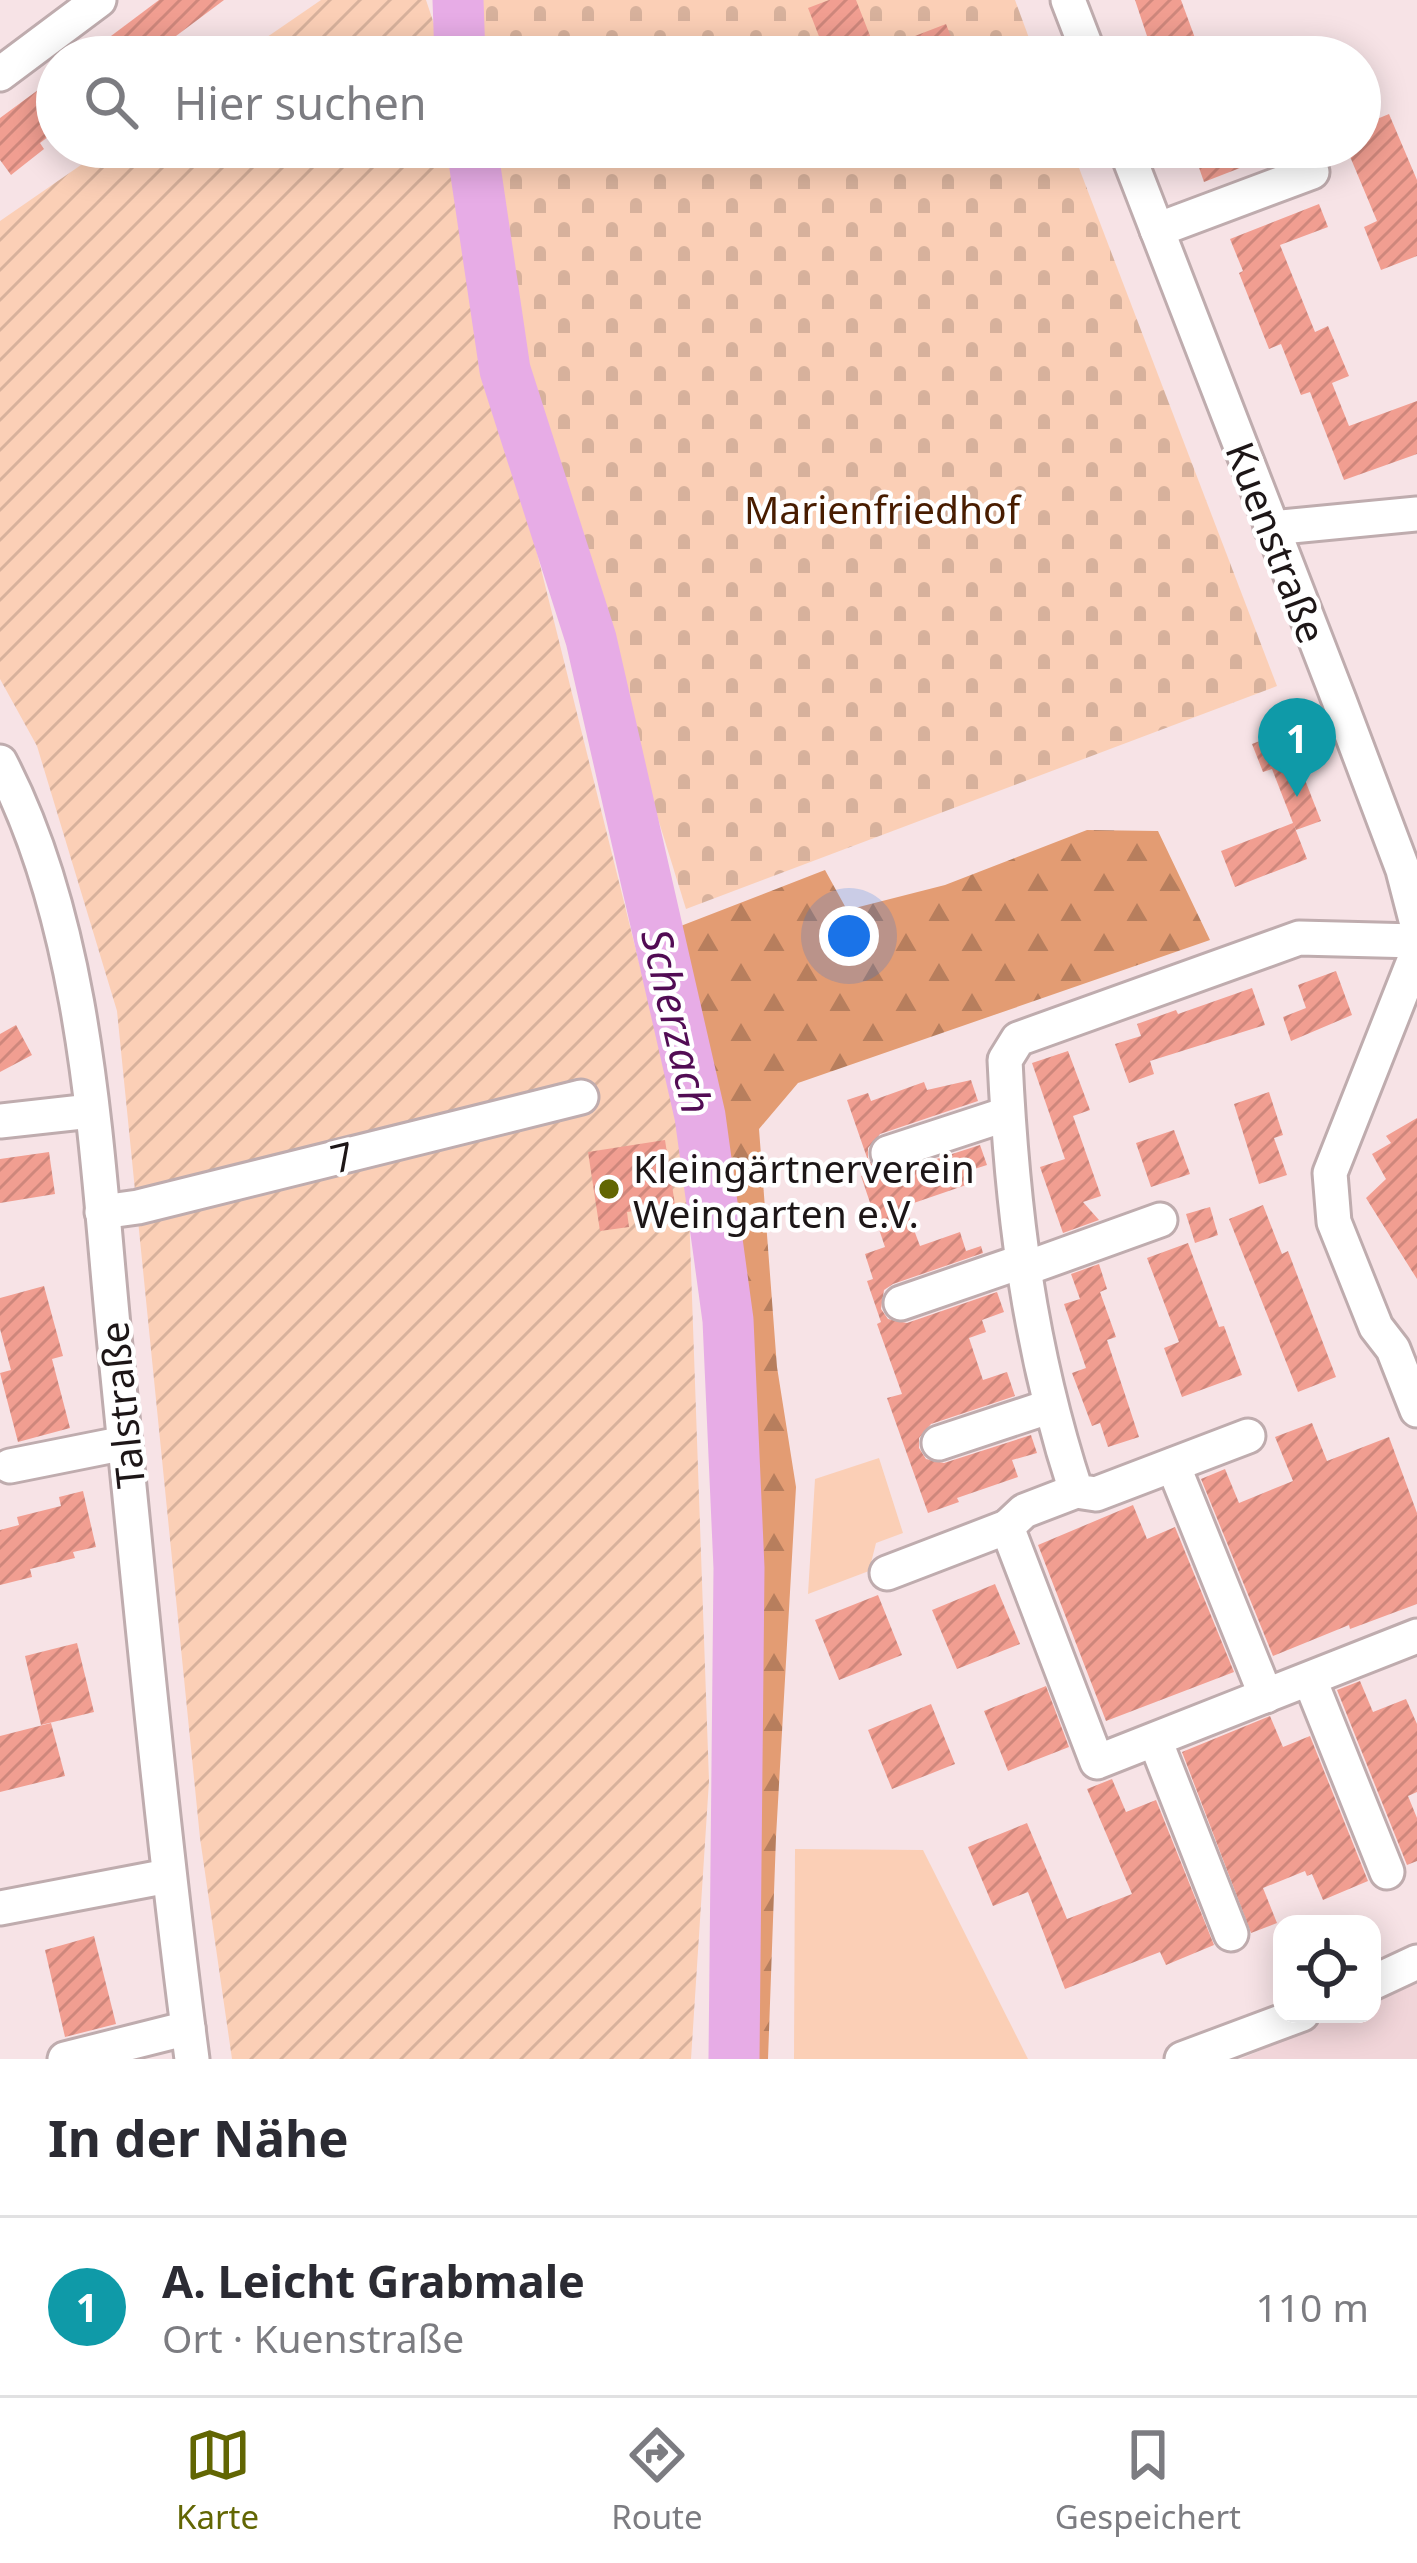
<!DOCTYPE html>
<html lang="de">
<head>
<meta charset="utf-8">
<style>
  :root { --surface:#fff; --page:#f7f7f7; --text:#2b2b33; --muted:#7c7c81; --line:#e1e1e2; --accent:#626603 }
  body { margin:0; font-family:"Noto Sans",sans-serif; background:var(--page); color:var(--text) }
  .controls { position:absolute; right:36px; bottom:36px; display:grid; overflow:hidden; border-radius:24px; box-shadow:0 6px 30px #0003 }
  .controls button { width:108px; height:108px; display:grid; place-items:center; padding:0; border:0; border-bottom:3px solid var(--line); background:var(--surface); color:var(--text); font:60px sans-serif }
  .you { position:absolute; left:849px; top:936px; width:42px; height:42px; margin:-30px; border:9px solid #fff; border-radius:50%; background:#1a73e8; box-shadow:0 0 0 18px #1a73e833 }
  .badge { display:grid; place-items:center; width:78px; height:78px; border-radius:50%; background:var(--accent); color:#fff; font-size:39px; font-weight:700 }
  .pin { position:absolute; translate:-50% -99px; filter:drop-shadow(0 3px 6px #0008) }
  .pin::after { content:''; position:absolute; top:63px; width:42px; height:36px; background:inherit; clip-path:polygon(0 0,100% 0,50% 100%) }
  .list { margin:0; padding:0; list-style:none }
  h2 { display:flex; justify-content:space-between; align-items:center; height:156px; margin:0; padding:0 48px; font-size:51px }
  h2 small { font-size:39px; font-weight:400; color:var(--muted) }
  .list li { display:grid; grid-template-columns:78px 1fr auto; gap:36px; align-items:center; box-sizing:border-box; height:180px; padding:0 48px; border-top:3px solid var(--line) }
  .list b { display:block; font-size:45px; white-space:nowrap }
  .list p { margin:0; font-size:39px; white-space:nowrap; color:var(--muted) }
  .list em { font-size:39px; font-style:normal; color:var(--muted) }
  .icon { flex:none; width:66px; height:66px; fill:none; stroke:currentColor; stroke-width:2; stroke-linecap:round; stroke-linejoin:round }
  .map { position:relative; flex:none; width:1417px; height:2059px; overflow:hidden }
  .search { position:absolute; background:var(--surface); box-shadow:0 6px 30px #0003; left:36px; right:36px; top:36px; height:132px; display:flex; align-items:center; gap:30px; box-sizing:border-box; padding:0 42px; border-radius:66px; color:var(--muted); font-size:45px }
  .sheet { height:336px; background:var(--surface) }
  nav { display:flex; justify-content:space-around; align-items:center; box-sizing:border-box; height:168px; border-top:3px solid var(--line); background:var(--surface); font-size:33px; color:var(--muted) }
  nav a { display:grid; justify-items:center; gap:6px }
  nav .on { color:var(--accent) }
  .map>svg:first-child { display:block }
  .built { fill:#f1d5d9 }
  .green { fill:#fbcfb6 }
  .forest { fill:url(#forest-firs) }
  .cemetery { fill:url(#cemetery-stones) }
  .garden { fill:url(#garden-furrows) }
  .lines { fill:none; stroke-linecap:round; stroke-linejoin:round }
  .river { stroke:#e7ace6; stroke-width:51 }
  .building { fill:url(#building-hatch) }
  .minor-casing { stroke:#bfacae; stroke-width:39 }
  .minor { stroke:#fff; stroke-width:33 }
  .poi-dot { fill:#626603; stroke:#fff; stroke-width:4.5 }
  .labels { text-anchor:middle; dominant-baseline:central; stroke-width:9; stroke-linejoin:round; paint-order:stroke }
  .park-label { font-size:39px; fill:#481c00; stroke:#fff }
  .street-label { font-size:39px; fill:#1d1617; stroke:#fff }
  .poi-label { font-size:39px; fill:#1d1617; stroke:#fff; text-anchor:start }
  .water-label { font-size:42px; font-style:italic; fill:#520c54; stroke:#fff }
</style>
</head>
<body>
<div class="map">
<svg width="1417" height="2059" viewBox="0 0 1417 2059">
  <defs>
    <pattern id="forest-firs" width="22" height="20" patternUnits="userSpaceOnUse" patternTransform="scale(3)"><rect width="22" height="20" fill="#e39c73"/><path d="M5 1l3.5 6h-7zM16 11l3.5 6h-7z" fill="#b77e5d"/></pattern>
    <pattern id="cemetery-stones" width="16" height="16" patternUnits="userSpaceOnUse" patternTransform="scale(3)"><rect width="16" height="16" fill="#fbcfb6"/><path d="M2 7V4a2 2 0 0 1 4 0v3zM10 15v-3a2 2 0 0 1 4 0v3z" fill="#d7b19c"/></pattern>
    <pattern id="garden-furrows" width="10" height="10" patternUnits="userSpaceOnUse" patternTransform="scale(3)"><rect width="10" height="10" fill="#fbcfb6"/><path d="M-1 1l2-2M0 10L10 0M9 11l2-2" fill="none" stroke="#d7b19c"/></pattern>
    <pattern id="building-hatch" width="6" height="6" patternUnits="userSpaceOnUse" patternTransform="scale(3)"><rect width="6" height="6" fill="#f19e91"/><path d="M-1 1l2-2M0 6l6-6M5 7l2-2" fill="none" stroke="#ce877c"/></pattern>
  </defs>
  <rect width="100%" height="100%" fill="#f7e3e6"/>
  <path class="built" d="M1417 1980V2059H1241L1341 2014H1372V2000Z"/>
  <g class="green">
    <path d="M879 1458 903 1533 876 1543 869 1571 808 1594 815 1479Z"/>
    <path d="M795 1849 923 1850 1028 2059H794Z"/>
  </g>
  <path class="forest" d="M1087 830 1158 831 1210 940 798 1083 759 1129 777 1367 796 1487 776 1837 768 2059H722L737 1671 706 1135 660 934 825 870 847 910 945 885Z"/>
  <g class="cemetery">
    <path d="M468 0H1015L1036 57H474Z"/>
    <path d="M484 147H1071L1277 686 686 909 504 322Z"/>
  </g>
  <g class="garden">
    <path d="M321 0H426L445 57H238Z"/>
    <path d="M107 147H462L481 328 687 1155 709 1781 691 2059H232L200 1838 117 1011 37 746 0 679V221Z"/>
  </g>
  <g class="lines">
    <g class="river">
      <path d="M458 0 460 57"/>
      <path d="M472 147 505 370 591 639 700 1116 728 1320 739 1568 734 2059"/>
    </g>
  </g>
  <g class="building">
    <path d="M159 0H224L148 57H83Z"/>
    <path d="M829 0H856L876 51 946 24 959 57H827L808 8Z"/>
    <path d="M1135 0H1181L1202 57H1154Z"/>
    <path d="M57 76V130L40 143 44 149 11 175 0 160V118Z"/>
    <path d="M1389 114 1417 180V256L1381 270 1364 227 1377 221 1346 147H1360V126Z"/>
    <path d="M1227 147H1289V149L1204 182 1196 159Z"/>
    <path d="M1319 204 1328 227 1280 245 1315 332 1328 326 1349 376 1332 383 1349 426 1417 401V454L1344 480 1310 392 1301 395 1281 344 1269 349 1239 273 1243 271 1230 239Z"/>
    <path d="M1286 731 1321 821 1296 830 1293 823 1307 859 1235 887 1221 851 1293 823 1272 769 1263 772 1252 744Z"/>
    <path d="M1336 971 1352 1015 1291 1041 1283 1017 1306 1008 1298 985Z"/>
    <path d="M1252 988 1265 1025 1150 1061 1154 1074 1129 1083 1115 1044 1141 1036 1137 1024 1176 1010 1178 1014Z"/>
    <path d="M16 1025 32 1055 0 1072V1034Z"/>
    <path d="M1068 1051 1090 1110 1073 1116 1101 1196 1083 1202 1099 1220 1063 1233 1040 1167 1065 1159 1032 1063Z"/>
    <path d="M971 1080 978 1101 880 1134 868 1148V1158L875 1169 893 1173 980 1145 987 1165 965 1172 969 1184 905 1206 920 1246 960 1232 966 1251 981 1246 983 1253 893 1284 884 1290 881 1309 888 1319 907 1323 997 1292 1004 1312 982 1320 986 1332 969 1338 983 1380 1007 1372 1015 1396 931 1424 919 1438V1448L926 1459 944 1463 1031 1435 1037 1453 1012 1460 1018 1477 957 1498 959 1502 928 1513 887 1398 902 1394 877 1324 881 1322 867 1281 873 1279 865 1254 885 1247 861 1176 872 1172 847 1100 868 1093 871 1101 924 1082 927 1090Z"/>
    <path d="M1269 1092 1283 1135 1274 1138 1287 1175 1259 1184 1234 1104Z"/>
    <path d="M1417 1118V1279L1366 1198 1386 1179 1372 1154 1391 1143 1386 1136Z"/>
    <path d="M1174 1130 1190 1174 1151 1187 1136 1143Z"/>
    <path d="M665 1140 675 1205 627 1212 629 1227 600 1231 588 1152Z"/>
    <path d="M49 1152 55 1194 0 1203V1159Z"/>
    <path d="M1263 1205 1282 1254 1288 1251 1336 1377 1298 1392 1229 1219Z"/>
    <path d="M1210 1207 1218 1235 1195 1243 1186 1214Z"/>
    <path d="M1188 1243 1219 1327 1224 1326 1242 1375 1182 1397 1164 1348 1179 1342 1147 1258Z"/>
    <path d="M1099 1264 1107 1289 1100 1292 1116 1337 1107 1340 1139 1437 1108 1447 1100 1423 1092 1426 1072 1373 1086 1368 1064 1304 1080 1299 1071 1274Z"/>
    <path d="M44 1286 63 1356 52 1359 70 1428 18 1442 0 1373 11 1370 0 1329V1298Z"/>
    <path d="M1312 1423 1327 1461 1389 1437 1417 1513V1604L1350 1629 1349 1625 1273 1656 1201 1479 1225 1469 1239 1503 1293 1481 1275 1437Z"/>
    <path d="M83 1491 96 1547 73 1552 75 1558 30 1569 32 1577 0 1585V1530L19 1525 17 1517 61 1506 59 1497Z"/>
    <path d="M1133 1505 1147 1539 1175 1527 1234 1672 1106 1721 1038 1545Z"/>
    <path d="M995 1584 1020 1644 957 1669 932 1610Z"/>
    <path d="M878 1595 902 1655 839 1680 815 1620Z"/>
    <path d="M77 1643 94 1712 41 1725 25 1656Z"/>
    <path d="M1360 1681 1373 1712 1406 1699 1417 1724V1792L1408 1796 1417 1818V1861L1407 1865 1337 1690Z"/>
    <path d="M1046 1686 1069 1747 1008 1771 984 1711Z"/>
    <path d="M931 1704 955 1764 892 1789 868 1730Z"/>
    <path d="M1270 1716 1283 1747 1310 1736 1368 1881 1323 1900 1312 1874 1307 1876 1305 1871 1263 1888 1277 1923 1251 1933 1182 1752Z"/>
    <path d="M51 1723 65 1776 0 1792V1736Z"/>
    <path d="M1112 1779 1126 1812 1156 1800 1214 1945 1166 1965 1160 1952 1065 1989 1028 1892 993 1906 968 1847 1027 1823 1067 1919 1132 1894 1087 1789Z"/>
    <path d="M94 1936 116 2024 65 2037 45 1950Z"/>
  </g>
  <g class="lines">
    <defs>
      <g id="minor">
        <path d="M1068 0 1090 57"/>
        <path d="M0 74 99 0"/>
        <path d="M1125 147 1339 700 1403 870 1417 924"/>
        <path d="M1157 230 1312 172"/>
        <path d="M1271 528 1417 514"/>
        <path d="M0 762C90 934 96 1157 115 1346 139 1584 161 1822 192 2059"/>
        <path d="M1417 953 1330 1173 1334 1222 1376 1327 1393 1349 1417 1410"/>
        <path d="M0 1121 91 1111"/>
        <path d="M888 1153 1007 1114"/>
        <path d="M102 1212 138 1207 581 1097"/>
        <path d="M1024 1269 1160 1220"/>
        <path d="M901 1303 1023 1261"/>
        <path d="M1248 1436 1096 1494 1076 1491C1029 1348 1012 1210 1005 1060L1018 1039 1299 938 1417 941"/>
        <path d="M939 1443 1048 1407"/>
        <path d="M1173 1465 1266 1696"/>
        <path d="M10 1466 125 1443"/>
        <path d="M1076 1491 1024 1511 1007 1527 1097 1762 1417 1636"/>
        <path d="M887 1573 1007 1527"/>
        <path d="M1310 1680 1387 1872"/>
        <path d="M1155 1740 1231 1934"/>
        <path d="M0 1908 168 1876"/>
        <path d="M1372 1983 1417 1962"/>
        <path d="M65 2059 188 2028"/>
        <path d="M1182 2059 1302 2014"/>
      </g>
    </defs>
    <use href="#minor" class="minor-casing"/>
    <use href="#minor" class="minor"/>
  </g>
  <circle class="poi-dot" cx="609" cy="1189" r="12"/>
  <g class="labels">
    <g class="park-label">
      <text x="882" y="508">Marienfriedhof</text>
    </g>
    <g class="street-label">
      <text transform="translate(1277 542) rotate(69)">Kuenstraße</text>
      <text transform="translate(342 1156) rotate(-14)">7</text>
      <text transform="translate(121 1405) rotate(-96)">Talstraße</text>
    </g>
    <g class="poi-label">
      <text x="633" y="1167">Kleingärtnerverein<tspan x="633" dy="45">Weingarten e.V.</tspan></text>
    </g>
    <g class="water-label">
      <text transform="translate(678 1021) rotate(77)">Scherzach</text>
    </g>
  </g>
</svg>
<div class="controls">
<button><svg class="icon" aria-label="locate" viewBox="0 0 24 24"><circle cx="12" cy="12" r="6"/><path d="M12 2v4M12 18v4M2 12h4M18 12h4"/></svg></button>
</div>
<div class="you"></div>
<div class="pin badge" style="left:1297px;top:797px;background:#0f9aa8">1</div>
<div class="search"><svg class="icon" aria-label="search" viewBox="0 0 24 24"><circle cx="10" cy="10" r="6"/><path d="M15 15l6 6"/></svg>Hier suchen</div>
</div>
<section class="sheet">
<h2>In der Nähe<small></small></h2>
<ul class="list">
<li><span class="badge" style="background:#0f9aa8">1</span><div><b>A. Leicht Grabmale</b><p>Ort · Kuenstraße</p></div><em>110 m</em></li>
</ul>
</section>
<nav>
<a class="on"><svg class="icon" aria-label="map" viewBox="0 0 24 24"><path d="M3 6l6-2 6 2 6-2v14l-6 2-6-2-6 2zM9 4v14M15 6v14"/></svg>Karte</a>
<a><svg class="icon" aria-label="directions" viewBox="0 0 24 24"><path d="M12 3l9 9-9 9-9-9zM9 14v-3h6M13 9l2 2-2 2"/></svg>Route</a>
<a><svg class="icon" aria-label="saved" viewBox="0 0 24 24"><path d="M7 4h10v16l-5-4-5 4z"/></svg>Gespeichert</a>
</nav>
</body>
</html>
